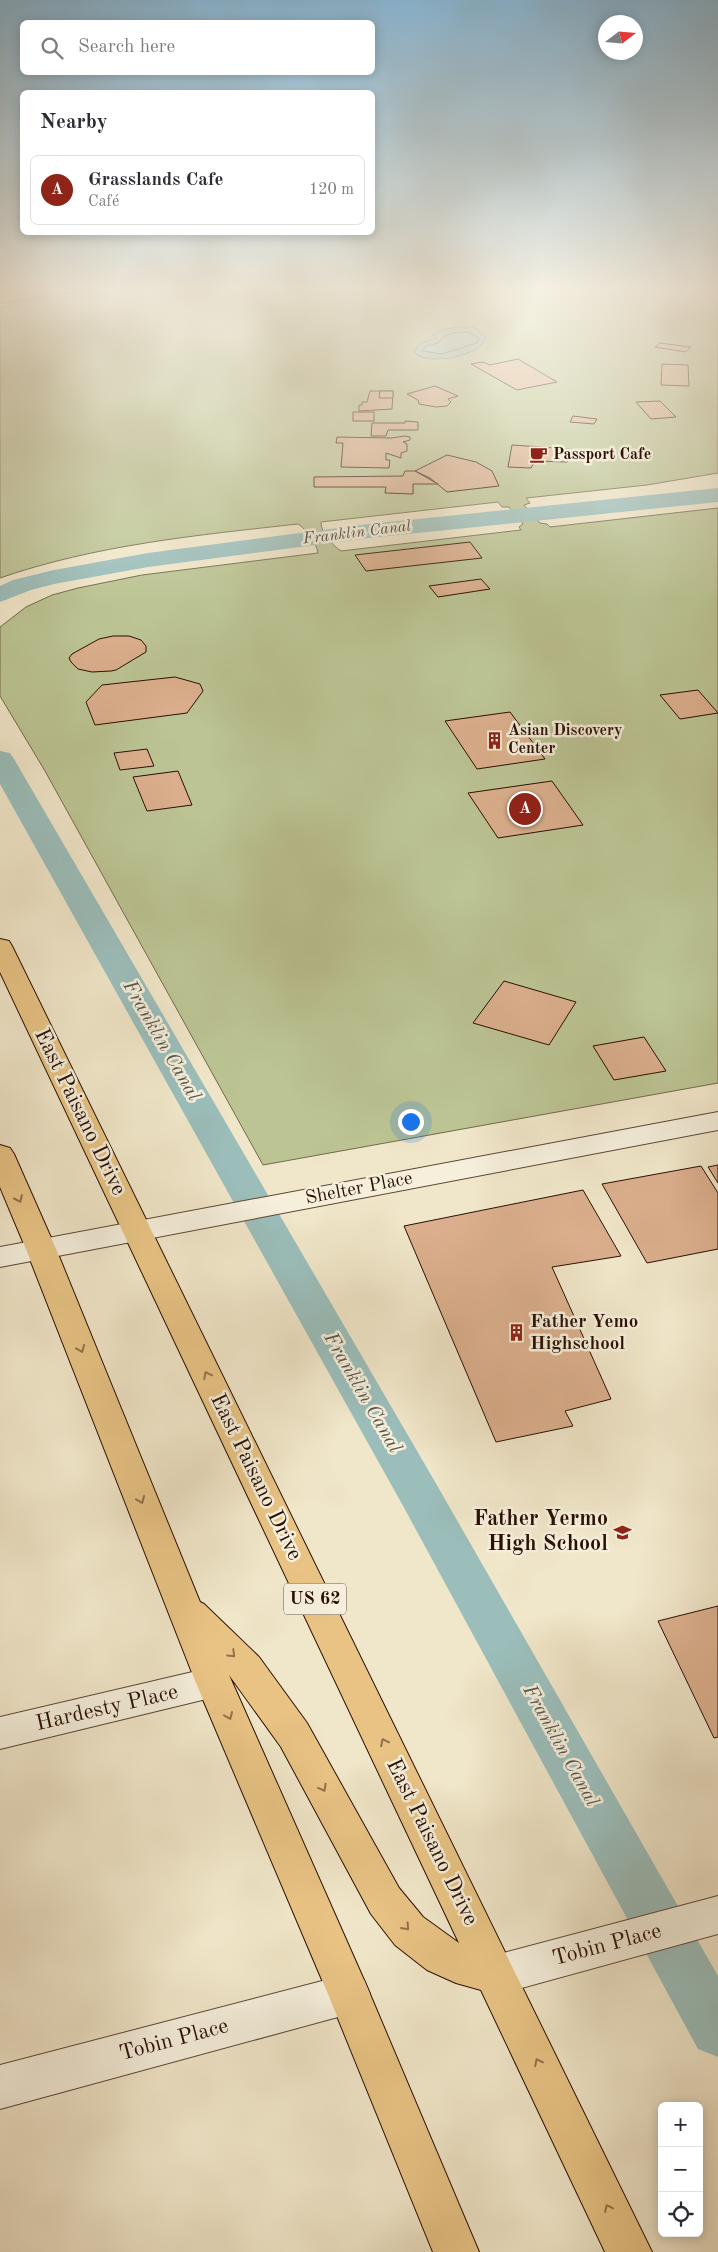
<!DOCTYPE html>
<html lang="en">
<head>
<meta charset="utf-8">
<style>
  :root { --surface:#fff; --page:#f2f2f3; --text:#2b2b33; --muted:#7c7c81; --line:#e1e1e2; --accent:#8f2418 }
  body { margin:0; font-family:"Old Standard TT",serif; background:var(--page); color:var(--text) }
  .controls { position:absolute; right:15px; bottom:15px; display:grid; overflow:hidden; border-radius:8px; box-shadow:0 2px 12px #0003 }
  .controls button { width:45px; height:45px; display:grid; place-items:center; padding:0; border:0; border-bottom:1px solid var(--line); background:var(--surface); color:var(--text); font:25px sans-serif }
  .compass { position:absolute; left:598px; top:15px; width:45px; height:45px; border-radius:50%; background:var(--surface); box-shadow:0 2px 12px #0003; rotate:74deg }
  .you { position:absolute; left:410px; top:1121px; width:18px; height:18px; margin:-12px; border:4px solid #fff; border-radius:50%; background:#1a73e8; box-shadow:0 0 0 8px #1a73e833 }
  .badge { display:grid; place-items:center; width:32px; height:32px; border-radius:50%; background:var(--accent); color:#fff; font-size:16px; font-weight:700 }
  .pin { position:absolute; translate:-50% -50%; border:2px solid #fff; box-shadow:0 1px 5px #0006 }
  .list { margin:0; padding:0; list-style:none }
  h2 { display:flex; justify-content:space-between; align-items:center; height:65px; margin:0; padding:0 20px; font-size:21px }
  h2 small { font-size:16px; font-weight:400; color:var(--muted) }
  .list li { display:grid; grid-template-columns:32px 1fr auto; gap:15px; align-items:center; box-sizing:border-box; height:70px; margin:0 10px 10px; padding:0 10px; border:1px solid var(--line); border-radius:8px }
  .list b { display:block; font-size:19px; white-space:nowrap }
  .list p { margin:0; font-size:16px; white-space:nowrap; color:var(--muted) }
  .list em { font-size:16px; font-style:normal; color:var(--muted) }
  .icon { flex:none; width:28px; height:28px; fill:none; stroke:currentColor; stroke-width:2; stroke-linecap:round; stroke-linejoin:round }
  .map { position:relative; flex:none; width:718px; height:2252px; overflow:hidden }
  .search { position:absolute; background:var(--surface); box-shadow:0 2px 12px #0003; left:20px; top:20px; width:355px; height:55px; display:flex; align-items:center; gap:12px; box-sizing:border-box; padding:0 18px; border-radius:8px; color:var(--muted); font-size:19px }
  .panel { position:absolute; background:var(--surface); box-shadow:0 2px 12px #0003; left:20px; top:90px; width:355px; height:145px; border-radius:8px }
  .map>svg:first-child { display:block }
  .green { fill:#bcc494; stroke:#726a4b; fill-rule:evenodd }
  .water { fill:#9bbebb; stroke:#6d7871 }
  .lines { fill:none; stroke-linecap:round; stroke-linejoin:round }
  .shore { stroke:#62665e; stroke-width:1 }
  .canal { fill:#9bbebb; fill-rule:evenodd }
  .building { fill:#dbaf8d; stroke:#290f02 }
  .minor-casing { stroke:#5b4534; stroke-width:2 }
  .major-casing { stroke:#290f02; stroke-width:2 }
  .minor { fill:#f5efdc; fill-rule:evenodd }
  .major { fill:#e8c384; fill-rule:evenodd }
  .oneway { stroke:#92724a }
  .labels { text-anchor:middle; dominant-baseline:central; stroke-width:5; stroke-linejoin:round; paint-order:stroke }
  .far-poi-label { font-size:16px; font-weight:bold; fill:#290f02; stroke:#f5efdc; text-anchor:start }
  .far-water-label { font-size:16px; font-style:italic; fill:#57554c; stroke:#f5efdc }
  .shield { fill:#f5efdc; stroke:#665243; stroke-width:1 }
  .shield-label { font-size:18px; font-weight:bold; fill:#290f02 }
  .street-label { font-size:19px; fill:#290f02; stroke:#f5efdc }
  .poi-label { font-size:19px; font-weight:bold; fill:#290f02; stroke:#f5efdc; text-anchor:start }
  .water-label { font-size:20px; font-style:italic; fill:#57554c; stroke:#f5efdc }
  .near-street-label { font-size:22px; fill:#290f02; stroke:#f5efdc }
  .near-poi-label { font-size:22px; font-weight:bold; fill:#290f02; stroke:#f5efdc; text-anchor:end }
</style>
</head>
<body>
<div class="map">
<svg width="718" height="2252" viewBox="0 0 718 2252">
  <rect width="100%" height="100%" fill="#f0e6c9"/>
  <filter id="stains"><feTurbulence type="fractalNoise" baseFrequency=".004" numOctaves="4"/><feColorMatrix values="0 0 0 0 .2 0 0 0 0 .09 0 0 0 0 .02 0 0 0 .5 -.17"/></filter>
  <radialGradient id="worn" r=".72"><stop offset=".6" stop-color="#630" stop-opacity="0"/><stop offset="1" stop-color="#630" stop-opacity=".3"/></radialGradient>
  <path class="green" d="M183 286H669L718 292V473L647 485 526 498 530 503 524 505 540 523 547 524 550 527 718 508V1083L263 1165 45 771 0 696V627L26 607 52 595 78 588 142 575 318 553C316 542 307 530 298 524 198 535 95 545 0 578V308L22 302 75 297 77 295ZM498 502 502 507H509L523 524 519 527 521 530 341 551C332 545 321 533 321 522Z"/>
  <g class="water">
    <path d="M438 287 458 290 465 294C452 302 429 300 415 294L422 288Z"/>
    <path d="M468 327 475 328 485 337C485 356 425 367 414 352 417 342 427 341 436 338L437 336 432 335C442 328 456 327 468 327Z"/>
  </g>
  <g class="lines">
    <path class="shore" d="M468 332 479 338 477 343 442 354 422 351 426 346 438 343C446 332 455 333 468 332Z"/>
    <g class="canal">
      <path d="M718 488V502L369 538 148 567 54 584 31 590 0 602V586L13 580 54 570 148 553 369 524Z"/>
      <path d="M0 751 10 753 14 759 434 1480 718 1976V2057L698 2049 402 1504 0 784Z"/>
    </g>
  </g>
  <g class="building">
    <path d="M543 286H602L600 290Z"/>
    <path d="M660 343 691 347 686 352 655 347Z"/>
    <path d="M518 359 557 382 517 390 471 364 483 362 490 365Z"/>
    <path d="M662 364 688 365 689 386 661 385Z"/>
    <path d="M435 386 458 396 448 399 451 402 447 406 436 407 419 404 418 400 407 394Z"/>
    <path d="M370 391H393L392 409 359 411V405H362V402H367Z"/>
    <path d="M380 391H393V398H379Z"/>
    <path d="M660 401 676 417 651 419 636 402Z"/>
    <rect x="353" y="412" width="21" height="9"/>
    <path d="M573 416 597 419 594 424 570 422Z"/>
    <path d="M405 421 418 422V430H388L386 436H371L372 423H405Z"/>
    <path d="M405 436 410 437V440L403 442 407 444V451L401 453V458L386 453V460H390L389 468 341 467 343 443H336L337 437 391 438Z"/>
    <path d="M512 445 569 449 567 462 535 461 531 468 508 467Z"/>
    <path d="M447 455 476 462 492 471 499 486 447 492 430 478 415 471Z"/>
    <path d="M405 471H415L438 484H413V494L385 493 386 487H314V477L403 476Z"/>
    <path d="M470 542 482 558 366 571 355 555Z"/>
    <path d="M481 579 490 589 438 597 429 586Z"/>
    <path d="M113 636H129L141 640 146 646V652L116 670 111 671 92 672 78 669 71 662 69 658 72 654 99 639Z"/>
    <path d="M175 677 200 684 203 691 187 713 95 725 86 702 102 685Z"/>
    <path d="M698 690 718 713 680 719 660 695Z"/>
    <path d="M510 712 545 759 477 769 445 721Z"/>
    <path d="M147 749 154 766 120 770 114 753Z"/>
    <path d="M178 771 192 805 147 811 133 777Z"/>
    <path d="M552 781 583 825 498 838 468 793Z"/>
    <path d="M504 981 576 1002 549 1045 473 1023Z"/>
    <path d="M644 1037 666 1071 614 1080 593 1046Z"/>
    <path d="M718 1165V1183L708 1167Z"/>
    <path d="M701 1166 718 1193V1249L647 1263 602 1184Z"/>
    <path d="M583 1190 621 1256 552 1267 611 1399 565 1411 573 1426 496 1442 404 1226Z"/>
    <path d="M718 1606V1737L714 1738 658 1621Z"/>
  </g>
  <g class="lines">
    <defs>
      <g id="minor">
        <path d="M718 1112V1130L0 1267V1247Z"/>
        <path d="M214 1667 227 1672 232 1683 227 1694 0 1749V1717Z"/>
        <path d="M718 1896V1934L496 1995 481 1989 475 1975 481 1961 496 1955Z"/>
        <path d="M349 1974 364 1980 370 1994 364 2008 349 2014 0 2109V2065Z"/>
      </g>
      <g id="major">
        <path d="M60 286H94L87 290 0 303V295Z"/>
        <path d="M0 939 9 941 12 946 652 2252H605L481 1990 456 1983 427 1970 395 1945 371 1914 281 1747 229 1675 364 1980 479 2252H433L328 1994 196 1683 26 1249 0 1187V1145L10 1148 14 1154 56 1249 200 1602 204 1604 259 1657 307 1723 399 1888 423 1917 459 1943 0 972Z"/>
      </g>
    </defs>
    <use href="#minor" class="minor-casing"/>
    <use href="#major" class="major-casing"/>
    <use href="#minor" class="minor"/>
    <use href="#major" class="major"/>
  </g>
  <defs><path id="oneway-chevron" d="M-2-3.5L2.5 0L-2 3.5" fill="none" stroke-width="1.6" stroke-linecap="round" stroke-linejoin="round" transform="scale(1.25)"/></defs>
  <g class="oneway">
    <use href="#oneway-chevron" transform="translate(19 1199) rotate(66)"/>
    <use href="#oneway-chevron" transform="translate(81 1349) rotate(68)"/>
    <use href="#oneway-chevron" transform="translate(207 1375) rotate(-116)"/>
    <use href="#oneway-chevron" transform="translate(141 1500) rotate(68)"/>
    <use href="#oneway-chevron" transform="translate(232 1654) rotate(44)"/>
    <use href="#oneway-chevron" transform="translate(229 1716) rotate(67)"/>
    <use href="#oneway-chevron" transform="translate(384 1742) rotate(-116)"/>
    <use href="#oneway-chevron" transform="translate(323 1788) rotate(61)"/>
    <use href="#oneway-chevron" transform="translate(406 1927) rotate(48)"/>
    <use href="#oneway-chevron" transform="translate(538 2062) rotate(-116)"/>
    <use href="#oneway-chevron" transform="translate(608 2208) rotate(-116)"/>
  </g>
  <linearGradient id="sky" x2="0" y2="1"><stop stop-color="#89b8d6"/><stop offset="0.48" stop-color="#f8f4e7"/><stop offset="1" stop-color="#f8f4e7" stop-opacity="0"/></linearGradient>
  <rect width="718" height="601" fill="url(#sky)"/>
  <defs>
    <symbol id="cafe-bare" viewBox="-9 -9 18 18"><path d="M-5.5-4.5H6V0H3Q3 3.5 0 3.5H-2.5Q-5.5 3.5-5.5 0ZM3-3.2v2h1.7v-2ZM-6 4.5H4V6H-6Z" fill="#8f2418" stroke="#f5efdc" stroke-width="2.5" paint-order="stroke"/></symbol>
    <symbol id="building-bare" viewBox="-9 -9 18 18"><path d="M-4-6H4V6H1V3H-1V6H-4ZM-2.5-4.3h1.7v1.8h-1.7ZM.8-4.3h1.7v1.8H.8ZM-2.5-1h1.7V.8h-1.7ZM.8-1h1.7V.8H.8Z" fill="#8f2418" stroke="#f5efdc" stroke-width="2.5" paint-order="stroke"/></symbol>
    <symbol id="school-bare" viewBox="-9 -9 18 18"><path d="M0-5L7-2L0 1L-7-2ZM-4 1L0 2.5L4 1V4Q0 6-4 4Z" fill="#8f2418" stroke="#f5efdc" stroke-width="2.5" paint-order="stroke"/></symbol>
  </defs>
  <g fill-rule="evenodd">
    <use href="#cafe-bare" x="526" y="442" width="25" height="25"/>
    <use href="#building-bare" x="482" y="728" width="25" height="25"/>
    <use href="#building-bare" x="504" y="1320" width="25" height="25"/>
    <use href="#school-bare" x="610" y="1520" width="25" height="25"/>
  </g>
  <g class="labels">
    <g class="far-poi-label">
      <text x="553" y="455">Passport Cafe</text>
      <text x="508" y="731">Asian Discovery<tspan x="508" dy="18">Center</tspan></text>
    </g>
    <g class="far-water-label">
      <text transform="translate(357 533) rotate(-7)">Franklin Canal</text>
    </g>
    <rect class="shield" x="284" y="1583.5" width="62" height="31" rx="4"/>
    <g class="shield-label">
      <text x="315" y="1599">US 62</text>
    </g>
    <g class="street-label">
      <text transform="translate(359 1189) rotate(-11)">Shelter Place</text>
    </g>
    <g class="poi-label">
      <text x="530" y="1322">Father Yemo<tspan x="530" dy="22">Highschool</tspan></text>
    </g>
    <g class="water-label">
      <text transform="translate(161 1041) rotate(60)">Franklin Canal</text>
      <text transform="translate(362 1393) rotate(60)">Franklin Canal</text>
      <text transform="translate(560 1746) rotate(61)">Franklin Canal</text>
    </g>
    <g class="near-street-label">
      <text transform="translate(80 1112) rotate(64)">East Paisano Drive</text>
      <text transform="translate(256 1477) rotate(64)">East Paisano Drive</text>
      <text transform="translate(107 1708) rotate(-13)">Hardesty Place</text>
      <text transform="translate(432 1842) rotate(64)">East Paisano Drive</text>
      <text transform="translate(607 1945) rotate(-15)">Tobin Place</text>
      <text transform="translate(174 2040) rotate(-15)">Tobin Place</text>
    </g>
    <g class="near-poi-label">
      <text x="608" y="1519">Father Yermo<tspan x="608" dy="25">High School</tspan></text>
    </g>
  </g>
  <rect width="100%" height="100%" filter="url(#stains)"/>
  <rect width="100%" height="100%" fill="url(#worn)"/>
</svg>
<div class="controls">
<button>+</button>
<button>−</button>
<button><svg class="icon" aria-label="locate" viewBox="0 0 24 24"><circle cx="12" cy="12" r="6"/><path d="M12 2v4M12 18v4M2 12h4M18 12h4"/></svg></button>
</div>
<svg class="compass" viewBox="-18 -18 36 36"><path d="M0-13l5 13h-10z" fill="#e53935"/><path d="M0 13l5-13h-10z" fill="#7c7c81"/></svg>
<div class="you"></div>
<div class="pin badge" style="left:525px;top:809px">A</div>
<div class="search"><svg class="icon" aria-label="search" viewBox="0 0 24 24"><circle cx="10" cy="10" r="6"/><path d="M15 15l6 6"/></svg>Search here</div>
<section class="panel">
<h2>Nearby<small></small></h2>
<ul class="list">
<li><span class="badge">A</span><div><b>Grasslands Cafe</b><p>Café</p></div><em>120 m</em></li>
</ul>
</section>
</div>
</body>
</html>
